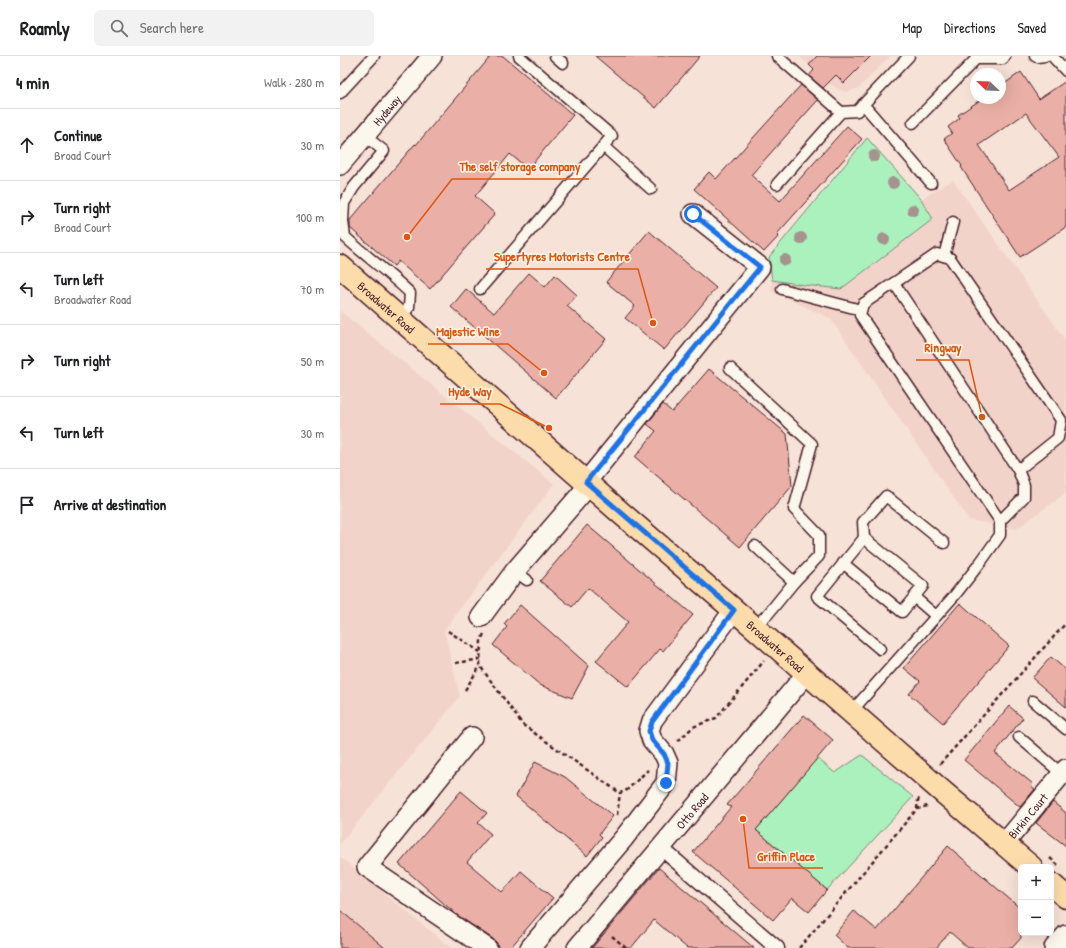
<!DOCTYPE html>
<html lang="en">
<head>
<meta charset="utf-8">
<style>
  :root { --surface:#fff; --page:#f2f2f2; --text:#202124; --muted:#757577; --line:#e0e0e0 }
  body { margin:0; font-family:"Patrick Hand",sans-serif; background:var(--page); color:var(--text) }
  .controls { position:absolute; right:12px; bottom:12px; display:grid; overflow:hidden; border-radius:6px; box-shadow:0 4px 16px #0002 }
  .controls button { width:36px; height:36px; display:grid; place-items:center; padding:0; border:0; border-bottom:1px solid var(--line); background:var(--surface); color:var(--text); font:20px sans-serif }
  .compass { position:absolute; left:630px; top:12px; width:36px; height:36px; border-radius:50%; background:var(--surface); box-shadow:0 4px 16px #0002; rotate:293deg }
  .stop { position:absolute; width:12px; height:12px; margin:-9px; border:3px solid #1a73e8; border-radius:50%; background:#fff }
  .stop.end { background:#1a73e8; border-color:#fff; box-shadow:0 1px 4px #0008 }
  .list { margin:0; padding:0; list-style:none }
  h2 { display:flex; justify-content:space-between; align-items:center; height:52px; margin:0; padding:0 16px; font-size:17px }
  h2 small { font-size:13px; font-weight:400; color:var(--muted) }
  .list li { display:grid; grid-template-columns:26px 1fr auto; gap:12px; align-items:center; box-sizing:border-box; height:72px; padding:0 16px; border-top:1px solid var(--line) }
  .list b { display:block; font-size:15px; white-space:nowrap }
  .list p { margin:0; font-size:13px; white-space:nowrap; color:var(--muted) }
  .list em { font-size:13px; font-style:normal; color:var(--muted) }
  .icon { flex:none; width:22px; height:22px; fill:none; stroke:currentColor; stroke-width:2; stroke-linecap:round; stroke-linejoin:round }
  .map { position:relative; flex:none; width:726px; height:892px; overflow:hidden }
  header { display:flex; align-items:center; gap:24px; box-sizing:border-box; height:56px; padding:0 20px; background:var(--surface); border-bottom:1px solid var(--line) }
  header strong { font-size:19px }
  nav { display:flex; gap:22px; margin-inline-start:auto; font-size:14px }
  .search { width:280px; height:36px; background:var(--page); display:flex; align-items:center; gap:10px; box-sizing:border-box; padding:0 14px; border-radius:6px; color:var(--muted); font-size:15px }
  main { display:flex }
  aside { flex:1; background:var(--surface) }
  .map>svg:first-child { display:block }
  .built { fill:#f2d3c9 }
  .green { fill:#abf1be; stroke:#7a8874 }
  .building { fill:#eab0a7; stroke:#4a1f2b; fill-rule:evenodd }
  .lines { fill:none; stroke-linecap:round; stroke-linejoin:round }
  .service-casing { stroke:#4a1f2b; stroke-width:13 }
  .pedestrian-casing { stroke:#4a1f2b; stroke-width:17 }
  .minor-casing { stroke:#4a1f2b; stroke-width:22 }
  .primary-casing { stroke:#4a1f2b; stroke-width:25 }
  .path { stroke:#4a1f2b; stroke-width:2.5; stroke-dasharray:4 3; stroke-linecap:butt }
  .service { stroke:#fbf7ec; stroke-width:10 }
  .pedestrian { stroke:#fbf7ec; stroke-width:14 }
  .minor { stroke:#fbf7ec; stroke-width:19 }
  .primary { stroke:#fddcac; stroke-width:22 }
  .tree { fill:#a5948d }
  .route { stroke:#1a73e8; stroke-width:5 }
  .labels { text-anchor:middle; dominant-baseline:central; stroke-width:3; stroke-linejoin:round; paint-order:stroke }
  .street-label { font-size:12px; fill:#4a1f2b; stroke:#fbf7ec }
  .leader { fill:none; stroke:#e0560e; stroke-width:1.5 }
  .callout-dot { fill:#e0560e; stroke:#fbf7ec; stroke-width:1.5 }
  .callout-label { font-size:13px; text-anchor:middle; font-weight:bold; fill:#e0560e; stroke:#fbf7ec; stroke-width:3; stroke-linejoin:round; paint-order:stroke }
</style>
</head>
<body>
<header>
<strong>Roamly</strong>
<div class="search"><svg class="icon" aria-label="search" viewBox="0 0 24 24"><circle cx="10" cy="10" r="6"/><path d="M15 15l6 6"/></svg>Search here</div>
<nav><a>Map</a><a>Directions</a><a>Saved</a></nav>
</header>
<main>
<aside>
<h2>4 min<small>Walk · 280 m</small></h2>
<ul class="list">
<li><svg class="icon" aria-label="ahead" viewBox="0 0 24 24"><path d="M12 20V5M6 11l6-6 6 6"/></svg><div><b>Continue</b><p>Broad Court</p></div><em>30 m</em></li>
<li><svg class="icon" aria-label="right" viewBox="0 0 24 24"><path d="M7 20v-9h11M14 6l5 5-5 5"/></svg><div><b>Turn right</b><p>Broad Court</p></div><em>100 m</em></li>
<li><svg class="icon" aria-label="left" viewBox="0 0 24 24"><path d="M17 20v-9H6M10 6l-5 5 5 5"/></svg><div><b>Turn left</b><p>Broadwater Road</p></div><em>70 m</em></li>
<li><svg class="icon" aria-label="right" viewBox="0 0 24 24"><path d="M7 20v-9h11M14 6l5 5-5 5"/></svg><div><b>Turn right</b></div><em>50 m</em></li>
<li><svg class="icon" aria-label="left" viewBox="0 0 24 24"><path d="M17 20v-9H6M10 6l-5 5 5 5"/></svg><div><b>Turn left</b></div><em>30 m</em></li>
<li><svg class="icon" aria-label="arrive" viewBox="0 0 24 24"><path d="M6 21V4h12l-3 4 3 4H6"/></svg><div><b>Arrive at destination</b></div></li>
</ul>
</aside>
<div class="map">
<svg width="726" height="892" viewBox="0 0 726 892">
  <rect width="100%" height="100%" fill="#f6e2d7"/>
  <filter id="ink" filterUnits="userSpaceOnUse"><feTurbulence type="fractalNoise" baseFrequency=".025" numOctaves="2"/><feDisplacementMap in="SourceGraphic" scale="8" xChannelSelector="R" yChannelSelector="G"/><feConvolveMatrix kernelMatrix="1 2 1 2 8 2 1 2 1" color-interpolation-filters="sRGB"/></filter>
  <g filter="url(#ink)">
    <g class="built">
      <path d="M459 0H550L519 32 507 36 500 34 488 27Z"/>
      <path d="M613 124 726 285V437L676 473 629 464 490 262 431 235 432 224 464 229 501 233 593 163 581 143Z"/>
      <path d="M0 255 214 428 104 574 120 640 0 788Z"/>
      <path d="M0 801 111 892H0Z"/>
    </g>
    <g class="green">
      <path d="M527 82 581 143 593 163 501 233 464 229 432 224 429 201Z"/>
      <path d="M522 699 573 741 487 834 416 774 477 702 495 717Z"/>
    </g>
    <g class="building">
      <path d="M151 0H163L233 59 188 113 170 98 135 140 155 158 90 233 58 205 54 210 10 172V164L75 88 76 89Z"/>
      <path d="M255 0H360L316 52Z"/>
      <path d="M477 0H531L504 27 496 19 483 32 469 20 474 14 469 9Z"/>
      <path d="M681 16 699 43 726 25V171L680 201 621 111 622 110 604 83 612 77 608 71 620 62 618 59 643 42H660V31ZM686 57 719 101 669 134 639 89Z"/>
      <path d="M461 29 478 44 411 119 440 145 507 70 522 83 437 178 439 180 424 196 354 133 369 116 376 123Z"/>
      <path d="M309 175 376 232 324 294 285 262 295 250 266 226Z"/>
      <path d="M189 217 205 231 215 219 237 239 227 250 266 283 216 342 111 251 126 233 154 257Z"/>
      <path d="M369 313 447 378 452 430 400 491 295 401 316 375 307 368 323 348 332 356Z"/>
      <path d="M247 469 353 559 323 595 320 593 288 631 256 605 288 566 248 532 232 551 200 525Z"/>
      <path d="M620 547 669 590 603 667 569 638 580 625 564 612Z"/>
      <path d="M180 549 249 610 232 642 200 629 153 589 167 571 164 568Z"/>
      <path d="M711 601 726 614V651L692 622Z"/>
      <path d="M669 650 683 662 655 697 693 728 691 730 695 733 680 751 624 704Z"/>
      <path d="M464 659 493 684 416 774 487 834 469 856 452 842 433 864 353 796 391 751 387 749Z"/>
      <path d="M195 706 225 721 273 760 259 778 262 781 247 800 176 740Z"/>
      <path d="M121 735 147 757 138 767 151 778 127 806 162 836 181 815 213 842 170 892H158L157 887 153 883 117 859 59 808Z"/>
      <path d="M713 746 726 757V790L696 767Z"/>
      <path d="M608 790 681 853V882L672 892H628L610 876 596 892H508L494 879 514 855 537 874Z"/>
      <path d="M319 812 414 892H347L314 864 291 892H252Z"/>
      <path d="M0 854 45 892H0Z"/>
    </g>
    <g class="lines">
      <defs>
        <g id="service">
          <path d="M215 0 223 7"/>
          <path d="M437 0 501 56"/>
          <path d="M695 0 697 1 705 0"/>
          <path d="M712 0 726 15"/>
          <path d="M0 37 34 0"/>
          <path d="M523 48 591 127"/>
          <path d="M573 67 636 3H663L665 0"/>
          <path d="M25 80 44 95 14 131 4 147 3 165 5 181C26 200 49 217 70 237L69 251 60 262"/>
          <path d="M263 90 311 133"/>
          <path d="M437 128 501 56 517 55 569 0"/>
          <path d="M604 200 613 166"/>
          <path d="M554 227 678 414 684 429V441L660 465"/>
          <path d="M140 233 272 80 179 0"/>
          <path d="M442 233 521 254"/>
          <path d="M390 312 472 388 454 453 479 479V500L454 526"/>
          <path d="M524 482 523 466 546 440 604 487"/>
          <path d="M503 507 562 556 583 530 524 482 477 540 540 593"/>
          <path d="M175 515 187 524"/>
          <path d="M574 541 596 560"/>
          <path d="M414 571 428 558 454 526 415 490"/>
          <path d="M693 645 726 673"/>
          <path d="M511 656 615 539 640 507 660 479V465L520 259 523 248 597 198 610 202 721 364 718 382 678 414"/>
          <path d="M679 681 722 718"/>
        </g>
        <path id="pedestrian" d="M321 792 437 892"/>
        <g id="minor">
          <path id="s1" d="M0 109 92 0"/>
          <path d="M246 426 420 211 353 158"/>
          <path d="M141 561 175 515 249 429"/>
          <path d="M132 681 27 811 147 892"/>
          <path id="s2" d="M664 788 726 713"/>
          <path d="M190 892 284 782 326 727 328 707 324 698 312 684 309 675 312 665 394 554"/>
          <path id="s3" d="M237 892 467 617"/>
          <path d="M714 892 726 879"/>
        </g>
        <g id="primary">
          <path id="s4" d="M0 210 281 457 414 571 597 731 691 811"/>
          <path d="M711 828 726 841"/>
        </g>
      </defs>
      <use href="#service" class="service-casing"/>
      <use href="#pedestrian" class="pedestrian-casing"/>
      <use href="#minor" class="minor-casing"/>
      <use href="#primary" class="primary-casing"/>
      <g class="path">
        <path d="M108 575 140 596"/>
        <path d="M144 578 141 584 140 610 183 669 280 737"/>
        <path d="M116 607 141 603"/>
        <path d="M125 634 140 610"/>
        <path d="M338 685 353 671 376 662 424 605"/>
        <path d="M600 708 726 567"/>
        <path d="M577 753 578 744 580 742"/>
        <path d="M277 759 280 737 287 734 308 714"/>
        <path d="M710 802 718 809"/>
        <path d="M272 880 286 892"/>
        <path d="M459 892 577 753 587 750"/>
      </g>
      <use href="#service" class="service"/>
      <use href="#pedestrian" class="pedestrian"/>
      <use href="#minor" class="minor"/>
      <use href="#primary" class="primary"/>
    </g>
    <g class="tree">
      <circle cx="534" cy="100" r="6"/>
      <circle cx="553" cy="127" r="6"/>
      <circle cx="573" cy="154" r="6"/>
      <circle cx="461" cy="182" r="6"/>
      <circle cx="544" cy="183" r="6"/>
      <circle cx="445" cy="204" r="6"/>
    </g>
  </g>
  <g class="lines" filter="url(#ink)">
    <path class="route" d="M326 727 328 707 324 698 312 684 309 675 312 666 394 554 246 426 420 211 353 158"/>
  </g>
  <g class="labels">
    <g class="street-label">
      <text stroke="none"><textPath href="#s1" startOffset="72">Hydeway</textPath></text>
      <text stroke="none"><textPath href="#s4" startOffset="62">Broadwater Road</textPath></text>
      <text stroke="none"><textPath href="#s4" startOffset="578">Broadwater Road</textPath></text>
      <text stroke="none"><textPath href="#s3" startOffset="179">Otto Road</textPath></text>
      <text stroke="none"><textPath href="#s2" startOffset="37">Birkin Court</textPath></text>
    </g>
  </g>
  <path class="leader" d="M67 181L112 123H249M313 267L298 213H146M204 317L168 288H88M642 361L629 304H576M209 372L160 348H100M403 763L409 812H483"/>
  <g class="callout-dot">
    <circle cx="67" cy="181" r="4"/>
    <circle cx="313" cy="267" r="4"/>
    <circle cx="204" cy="317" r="4"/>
    <circle cx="642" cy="361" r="4"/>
    <circle cx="209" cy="372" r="4"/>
    <circle cx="403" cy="763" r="4"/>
  </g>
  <g class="callout-label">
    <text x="180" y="115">The self storage company</text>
    <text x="222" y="205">Supertyres Motorists Centre</text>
    <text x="128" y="280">Majestic Wine</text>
    <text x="603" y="296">Ringway</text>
    <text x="130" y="340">Hyde Way</text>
    <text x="446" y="805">Griffin Place</text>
  </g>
</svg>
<div class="controls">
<button>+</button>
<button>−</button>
</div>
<svg class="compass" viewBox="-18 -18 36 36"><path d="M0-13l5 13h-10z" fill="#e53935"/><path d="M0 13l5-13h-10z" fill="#757577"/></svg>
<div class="stop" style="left:353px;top:158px"></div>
<div class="stop end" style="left:326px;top:727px"></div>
</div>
</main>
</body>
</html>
